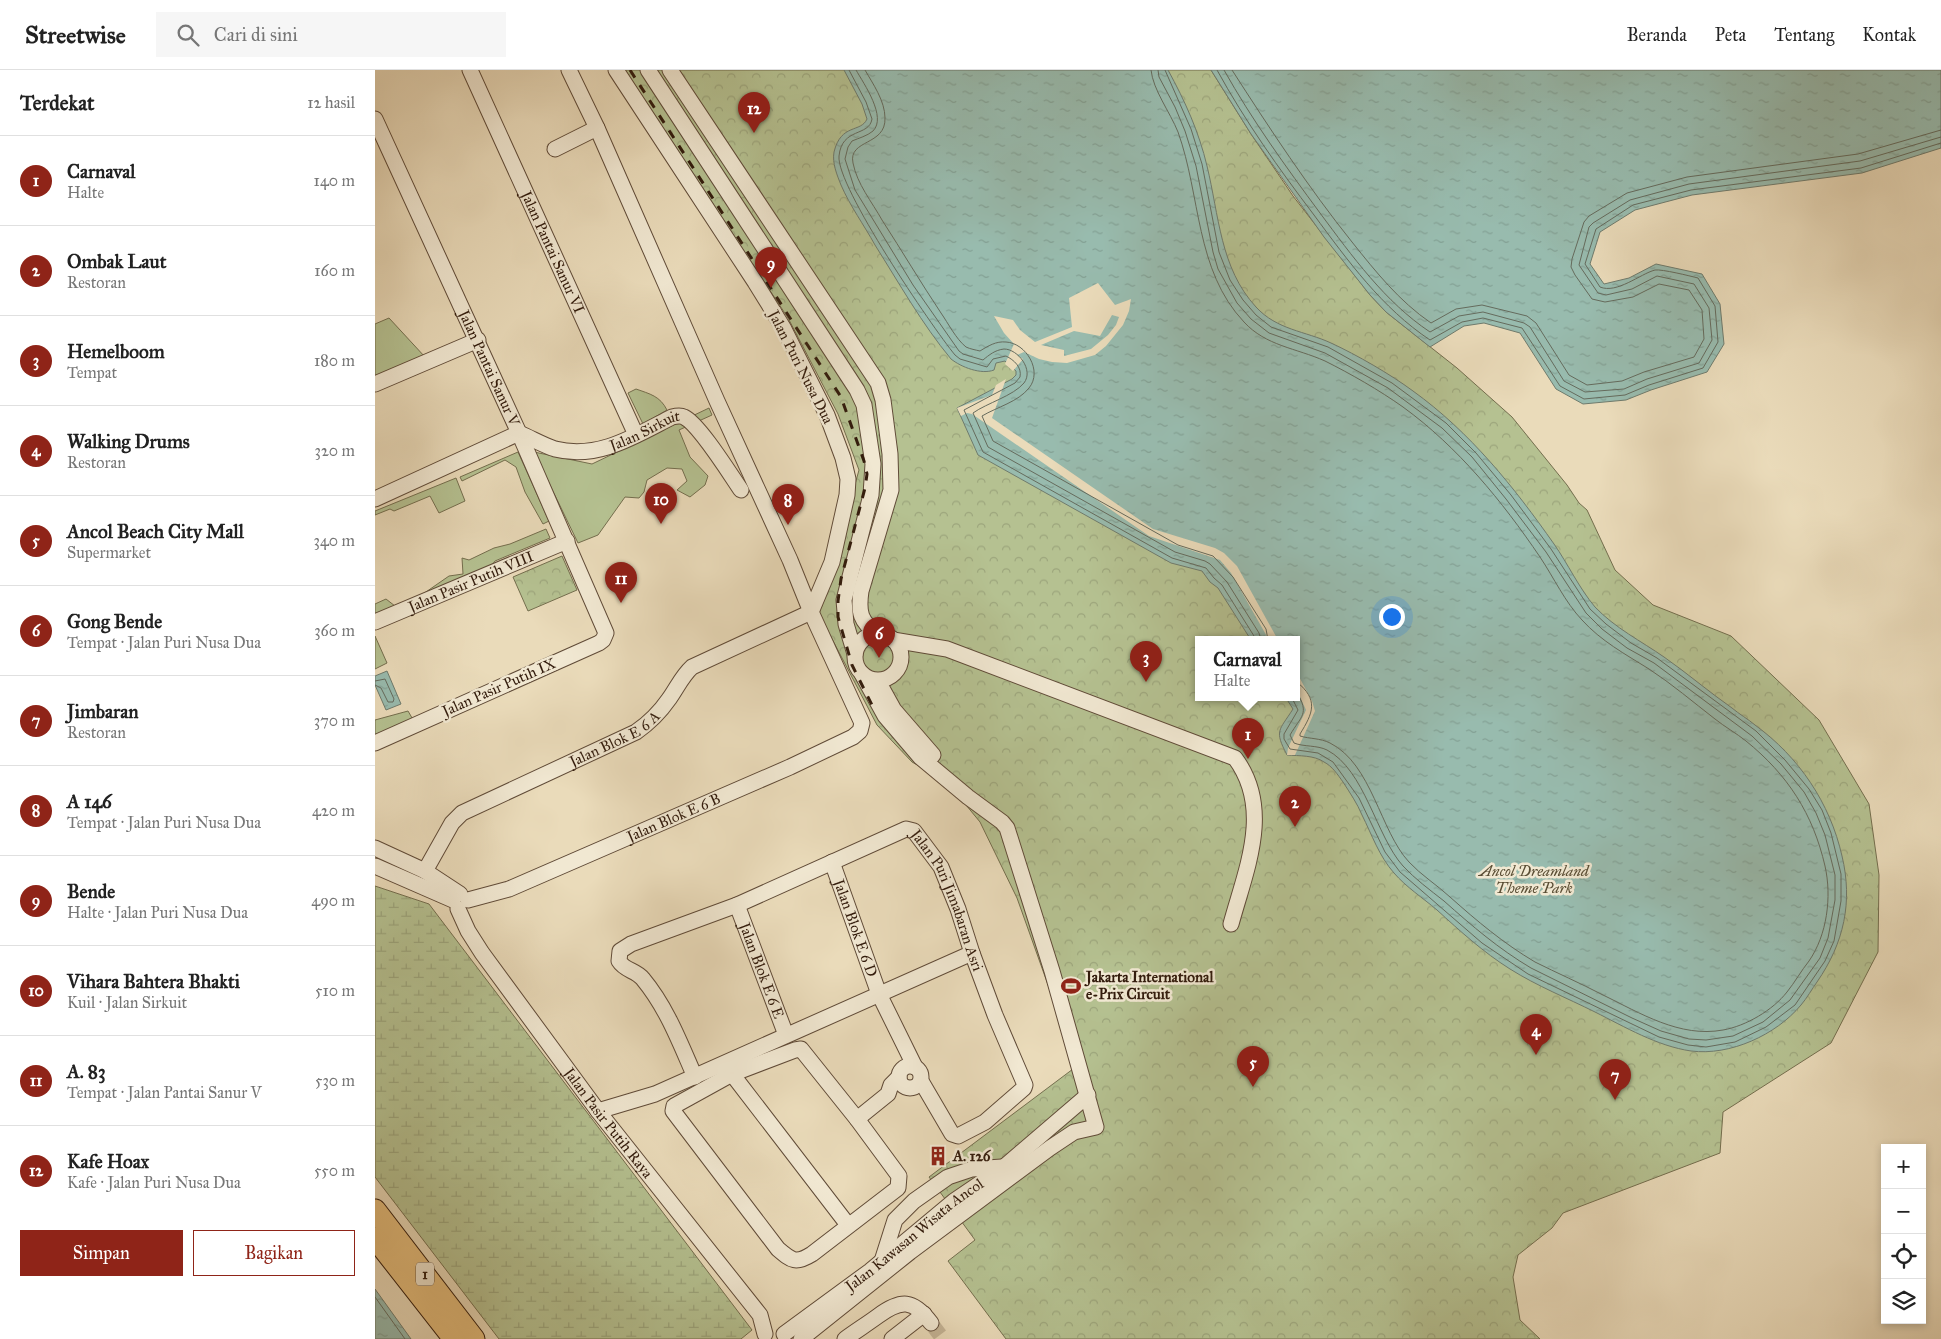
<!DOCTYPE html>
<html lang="id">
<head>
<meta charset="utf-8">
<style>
  :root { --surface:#fff; --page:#f6f6f6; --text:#222; --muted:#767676; --line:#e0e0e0; --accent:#8f2418 }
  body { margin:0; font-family:"IM FELL Great Primer",serif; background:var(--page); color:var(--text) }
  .controls { position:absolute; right:15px; bottom:15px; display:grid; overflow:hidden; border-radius:0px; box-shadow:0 2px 8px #0003 }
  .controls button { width:45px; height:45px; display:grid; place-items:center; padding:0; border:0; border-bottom:1px solid var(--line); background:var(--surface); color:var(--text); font:25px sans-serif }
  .you { position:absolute; left:1016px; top:546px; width:18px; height:18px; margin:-12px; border:4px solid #fff; border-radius:50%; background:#1a73e8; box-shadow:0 0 0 8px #1a73e833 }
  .badge { display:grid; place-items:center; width:32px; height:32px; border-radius:50%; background:var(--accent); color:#fff; font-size:16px; font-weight:700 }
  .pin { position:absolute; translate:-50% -41px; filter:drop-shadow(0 1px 2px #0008) }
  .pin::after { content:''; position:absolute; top:26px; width:18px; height:15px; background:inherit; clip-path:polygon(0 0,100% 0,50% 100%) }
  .popup { position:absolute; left:820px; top:566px; width:105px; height:65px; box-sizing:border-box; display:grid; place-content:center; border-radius:0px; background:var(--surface); filter:drop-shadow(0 1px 4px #0005); font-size:16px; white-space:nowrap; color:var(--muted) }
  .popup b { font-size:19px; color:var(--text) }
  .popup::after { content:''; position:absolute; left:50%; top:100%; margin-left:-10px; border:10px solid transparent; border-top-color:var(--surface) }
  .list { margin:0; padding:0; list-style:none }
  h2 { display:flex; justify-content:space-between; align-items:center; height:65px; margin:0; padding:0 20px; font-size:21px }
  h2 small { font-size:16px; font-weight:400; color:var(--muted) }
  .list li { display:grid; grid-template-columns:32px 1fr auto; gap:15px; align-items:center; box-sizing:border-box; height:90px; padding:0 20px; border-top:1px solid var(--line) }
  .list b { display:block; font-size:19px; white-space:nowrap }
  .list p { margin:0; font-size:16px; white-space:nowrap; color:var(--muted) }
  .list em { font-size:16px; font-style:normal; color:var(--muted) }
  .actions { display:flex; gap:10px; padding:15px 20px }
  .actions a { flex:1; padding:11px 0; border:1px solid var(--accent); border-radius:0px; text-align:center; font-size:18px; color:var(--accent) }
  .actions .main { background:var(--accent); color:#fff }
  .icon { flex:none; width:28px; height:28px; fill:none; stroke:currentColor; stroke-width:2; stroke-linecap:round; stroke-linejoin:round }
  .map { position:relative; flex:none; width:1566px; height:1269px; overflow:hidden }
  header { display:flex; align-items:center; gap:30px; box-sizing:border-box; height:70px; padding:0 25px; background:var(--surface); border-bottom:1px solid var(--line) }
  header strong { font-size:24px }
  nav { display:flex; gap:28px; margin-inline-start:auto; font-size:18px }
  .search { width:350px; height:45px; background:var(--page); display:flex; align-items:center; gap:12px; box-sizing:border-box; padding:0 18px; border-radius:0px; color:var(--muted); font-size:19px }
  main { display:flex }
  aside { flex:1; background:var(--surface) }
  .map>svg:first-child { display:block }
  .grass { fill:#b5c191; stroke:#746e4e }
  .wetland { fill:url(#wetland-marsh); stroke:#746e4e }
  .park { fill:url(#park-crowns); stroke:#746e4e; fill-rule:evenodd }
  .water { fill:url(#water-ripples); stroke:#6f7b6d }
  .pier { fill:#eadbba; fill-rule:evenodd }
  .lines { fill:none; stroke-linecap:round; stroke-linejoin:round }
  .shore { stroke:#656b5d; stroke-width:1 }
  .minor-tunnel { stroke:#c5b597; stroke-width:15; stroke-dasharray:15 8; stroke-linecap:butt }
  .minor-casing { stroke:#604b38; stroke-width:17 }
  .highway-casing { stroke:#321b0c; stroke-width:23 }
  .minor { stroke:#f1e8d2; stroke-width:15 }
  .highway { stroke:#e5be7d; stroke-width:21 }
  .rail { stroke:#321b0c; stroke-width:3; stroke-dasharray:9 9; stroke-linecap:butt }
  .labels { text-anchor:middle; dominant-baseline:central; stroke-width:5; stroke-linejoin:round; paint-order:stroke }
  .shield { fill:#f1e8d2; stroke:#6b5847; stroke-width:1 }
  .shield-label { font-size:14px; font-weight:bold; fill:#321b0c }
  .street-label { font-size:15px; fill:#321b0c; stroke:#f1e8d2 }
  .park-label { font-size:15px; font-style:italic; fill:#594d34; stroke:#f1e8d2 }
  .poi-label { font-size:15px; font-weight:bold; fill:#321b0c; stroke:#f1e8d2; text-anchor:start }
</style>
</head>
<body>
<header>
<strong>Streetwise</strong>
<div class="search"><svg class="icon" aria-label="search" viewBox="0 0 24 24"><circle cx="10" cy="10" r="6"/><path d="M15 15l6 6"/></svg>Cari di sini</div>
<nav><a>Beranda</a><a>Peta</a><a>Tentang</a><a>Kontak</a></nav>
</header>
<main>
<aside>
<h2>Terdekat<small>12 hasil</small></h2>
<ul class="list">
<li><span class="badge">1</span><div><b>Carnaval</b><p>Halte</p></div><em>140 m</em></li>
<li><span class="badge">2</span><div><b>Ombak Laut</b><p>Restoran</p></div><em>160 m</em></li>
<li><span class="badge">3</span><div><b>Hemelboom</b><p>Tempat</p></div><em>180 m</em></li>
<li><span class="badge">4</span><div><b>Walking Drums</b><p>Restoran</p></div><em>320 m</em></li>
<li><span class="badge">5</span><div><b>Ancol Beach City Mall</b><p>Supermarket</p></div><em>340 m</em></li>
<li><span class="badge">6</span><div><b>Gong Bende</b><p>Tempat · Jalan Puri Nusa Dua</p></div><em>360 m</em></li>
<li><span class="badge">7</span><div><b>Jimbaran</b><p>Restoran</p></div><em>370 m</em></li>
<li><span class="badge">8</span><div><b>A 146</b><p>Tempat · Jalan Puri Nusa Dua</p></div><em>420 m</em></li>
<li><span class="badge">9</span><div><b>Bende</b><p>Halte · Jalan Puri Nusa Dua</p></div><em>490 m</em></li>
<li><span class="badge">10</span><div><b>Vihara Bahtera Bhakti</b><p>Kuil · Jalan Sirkuit</p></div><em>510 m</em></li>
<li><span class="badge">11</span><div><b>A. 83</b><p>Tempat · Jalan Pantai Sanur V</p></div><em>530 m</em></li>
<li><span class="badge">12</span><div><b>Kafe Hoax</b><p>Kafe · Jalan Puri Nusa Dua</p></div><em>550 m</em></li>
</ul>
<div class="actions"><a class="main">Simpan</a><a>Bagikan</a></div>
</aside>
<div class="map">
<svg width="1566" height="1269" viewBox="0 0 1566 1269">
  <defs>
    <pattern id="wetland-marsh" width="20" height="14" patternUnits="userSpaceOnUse" patternTransform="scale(1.25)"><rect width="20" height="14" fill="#b5c191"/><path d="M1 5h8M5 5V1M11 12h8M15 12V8" fill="none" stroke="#9ca57c"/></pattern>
    <pattern id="park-crowns" width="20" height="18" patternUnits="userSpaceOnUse" patternTransform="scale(1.25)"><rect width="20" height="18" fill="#b5c191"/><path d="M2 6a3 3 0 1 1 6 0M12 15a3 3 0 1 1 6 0" fill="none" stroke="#9ca57c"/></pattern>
    <pattern id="water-ripples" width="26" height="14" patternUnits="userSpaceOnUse" patternTransform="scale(1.25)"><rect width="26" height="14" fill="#98bbae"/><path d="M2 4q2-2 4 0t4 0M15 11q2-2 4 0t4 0" fill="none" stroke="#83a094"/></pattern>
  </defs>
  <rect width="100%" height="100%" fill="#eadbba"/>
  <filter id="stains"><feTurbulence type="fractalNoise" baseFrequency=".004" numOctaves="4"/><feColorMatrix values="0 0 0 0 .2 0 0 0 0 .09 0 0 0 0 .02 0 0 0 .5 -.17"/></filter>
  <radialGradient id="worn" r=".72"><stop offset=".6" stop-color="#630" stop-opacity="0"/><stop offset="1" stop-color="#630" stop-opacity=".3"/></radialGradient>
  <g class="grass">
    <path d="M14 248 50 287 0 307V254Z"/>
    <path d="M261 319C275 324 285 326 292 340L268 354 253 323Z"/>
    <path d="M334 338 337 345 304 360 315 387 333 406 330 415 315 427 302 420 312 411 307 399 292 398 272 410 269 422 264 428 250 427 223 465 203 473 159 382 217 394Z"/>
    <path d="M143 382 174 451 168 454 150 422 141 397 130 390 87 411 85 407Z"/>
    <path d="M81 408 90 431 64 443 55 426 19 441 15 439 0 445V441Z"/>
    <path d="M171 459 175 468 120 491 114 499 0 548V534L11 529 20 536 48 524 74 506 88 504 87 488 94 490 119 478 135 474Z"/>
    <path d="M0 566 12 593 0 599Z"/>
    <path d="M33 641 40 653 0 672V650Z"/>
  </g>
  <path class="wetland" d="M0 816 54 834 377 1260 366 1269H124L0 1107Z"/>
  <g class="park">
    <path d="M250 0H836L876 64 918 126 995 225 1011 242 1082 298 1137 347 1192 415 1204 433 1212 440 1240 500 1278 535 1356 566 1444 650 1494 734 1504 805 1503 882 1456 973 1348 1042 1345 1083 1188 1143 1177 1158 1143 1185 1138 1207 1145 1250 1165 1269H631L573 1191 600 1170 554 1107 702 996 642 828 605 752 572 712 537 692 502 655 444 544 484 400 463 344 413 248ZM824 570H922V628H824Z"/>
    <path d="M187 486 202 520 153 541 138 507Z"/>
  </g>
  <g class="water">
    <path d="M469 0H793C810 31 824 62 832 96 844 145 845 198 881 237 902 260 930 261 956 273 982 285 1015 304 1038 321 1095 362 1139 417 1179 474 1193 494 1204 518 1220 537 1240 558 1266 571 1289 587 1312 603 1334 622 1357 638 1364 644 1373 649 1380 655 1424 687 1455 733 1467 786 1478 832 1469 873 1442 912 1437 919 1432 928 1426 935 1401 965 1355 986 1316 981 1282 976 1250 957 1220 942 1192 928 1162 916 1135 899 1108 882 1085 861 1062 840 1048 828 1031 817 1019 803 1004 786 997 765 987 745 982 733 975 723 968 712 963 705 957 696 949 692 939 685 924 686 912 685 899 660 904 661 918 639L911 628H922V570H876L843 518 835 512 827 501 796 493 603 385 582 338 637 309 641 305V301L630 291 621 293 619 300C606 305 586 297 576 289 547 254 524 213 500 175 489 155 475 136 466 115 462 105 457 93 459 82 466 53 486 63 492 49L487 34Z"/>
    <path d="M836 0H1566V78L1487 103 1317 125 1260 140 1225 162 1215 194 1229 214 1254 208 1281 194 1327 204 1345 234 1349 274 1332 302 1276 320 1251 330 1208 334 1181 319 1145 263 1109 253 1089 256 1055 277 1011 242 995 225 949 167 876 64Z"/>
    <path d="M12 601 26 634 11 640 0 615V606Z"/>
    <path d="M0 1219 36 1269H0Z"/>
  </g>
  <g class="pier">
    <path d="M723 213 740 235 756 229 754 241 748 255 731 276 720 285 692 293 677 292 664 289 649 282 642 285 648 289 638 301 630 294 639 274 629 263 619 246 638 250 645 260 660 272 697 257 694 228ZM737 245 744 247 741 255 733 265 716 279 689 286V280L666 275 699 261 725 266Z"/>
    <path d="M631 309 617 348 778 459 840 478 849 483 862 496 903 570H894L856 503 845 490 774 466 597 344 592 343 586 346 582 338 617 325 621 315Z"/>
    <path d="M922 603 937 631 940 641 920 685H912L913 678 931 640 922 620Z"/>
  </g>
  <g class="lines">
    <g class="shore">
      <path d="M474 0 491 32 497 49C494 67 467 57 464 86 461 116 557 257 580 285L585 289 612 297 618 289 631 286C639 290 647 297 645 307L640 313 589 340 608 382 797 488 831 498 839 508 847 515 879 566V570"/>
      <path d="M481 0C489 14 512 47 498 61 492 66 484 68 477 71L473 77 470 89 480 120 538 215 584 281 588 284 608 290C614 285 620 280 629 279 643 279 659 300 649 313 638 326 612 333 598 343L613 377 800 482 830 491 835 494 852 512 884 563 886 570"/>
      <path d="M490 0C498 14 510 31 510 48 511 76 473 69 478 93 482 114 497 132 507 150 527 181 546 213 566 243 573 253 581 269 591 277 595 279 601 280 605 281 613 276 621 271 631 272 651 273 668 301 654 318 643 332 622 337 607 346L618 371 803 475 838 486 858 507 891 559 893 570"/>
      <path d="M776 0C778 20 795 42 803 62 826 126 820 200 869 252 891 276 921 278 950 291 976 304 1004 320 1028 337 1083 377 1127 431 1165 487 1179 508 1190 532 1207 550 1226 571 1250 584 1274 599 1297 614 1318 632 1340 649 1350 657 1361 663 1371 671 1413 705 1438 744 1450 796 1457 827 1452 865 1434 891 1426 901 1420 912 1412 922 1398 940 1371 956 1348 960 1305 968 1265 943 1228 925 1205 913 1182 903 1160 892 1128 873 1102 851 1075 827 1062 815 1046 805 1034 792 1005 761 997 694 955 673 945 668 935 669 925 666V664C938 643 944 630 922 612"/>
      <path d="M783 0 784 7 800 37 810 61 821 96 838 182 843 199 862 233 876 249 894 263 950 283 1013 318 1067 358 1097 387 1131 429 1171 482 1211 543 1227 559 1252 578 1279 593 1377 666 1406 694 1429 722 1441 743 1450 765 1460 805V830L1453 868 1445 888 1415 930 1388 952 1358 966 1331 970 1314 969 1286 961 1257 948 1156 898C1124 879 1097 856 1069 831 1055 820 1040 809 1028 796 1001 766 990 700 952 680 942 675 929 677 919 673L915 665C926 646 935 644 922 623"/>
      <path d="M790 0 816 59 827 94 844 182 855 210 868 230 881 245 896 257 953 277 1017 313 1071 353 1101 383 1136 425 1176 479 1215 539 1231 554 1256 573 1282 588 1381 661 1410 690 1434 719 1447 740 1456 763 1466 804V831L1459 871 1450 891 1420 935 1391 957 1360 972 1331 977 1313 975 1284 967 1153 904 1107 873 1025 802 1010 782 984 728 958 692 943 683 915 679 909 669V664L923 640 917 628"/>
      <path d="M842 0C870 51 904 99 939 145 973 191 1007 238 1055 270L1087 252 1108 248 1147 258 1185 316 1209 329 1250 325 1274 315 1328 298 1343 272 1340 236 1323 208C1315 206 1287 199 1280 200 1265 204 1242 224 1225 217L1210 194 1221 159 1258 135 1316 120 1486 98 1566 73"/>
      <path d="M849 0C877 50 911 97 945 143 977 186 1010 232 1055 262L1084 246 1108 242 1149 253 1155 257 1189 311 1210 322 1249 319 1272 309 1324 293 1337 270 1334 238 1319 214 1282 206 1257 219 1231 225 1223 223 1204 195 1214 157 1218 153 1255 130 1314 114 1485 91 1566 67"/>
      <path d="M857 0C895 59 933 117 977 172 1001 202 1024 231 1056 253L1081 239 1107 235 1152 246 1161 253 1194 305 1212 315 1247 311 1269 302 1319 287 1329 269 1327 240 1314 220 1284 214 1258 227 1230 232 1217 229 1200 205 1196 197 1197 189 1209 152 1214 146 1252 123 1312 107 1483 84 1566 60"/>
      <path d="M0 611 10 609 19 629 18 632H13L6 618 0 615"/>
      <path d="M0 1227 30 1269"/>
    </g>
    <path class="minor-tunnel" d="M556 1253 568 1269"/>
    <defs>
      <g id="minor">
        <path id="s1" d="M95 0 261 365"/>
        <path d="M273 0 482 320 489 335 498 394 496 425 469 530 471 554 480 584"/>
        <path d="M295 0 503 313 508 330 515 384 516 420 486 521C483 542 485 552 503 564"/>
        <path id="s2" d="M0 49 144 363 231 563 228 570 224 573 0 673"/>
        <path d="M180 79 222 58"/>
        <path d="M0 314 103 270"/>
        <path id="s3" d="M0 429 144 363C156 368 168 375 180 379 223 390 260 366 297 347 301 346 305 345 309 347 324 354 355 404 366 420"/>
        <path id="s4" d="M0 552 192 471"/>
        <circle cx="503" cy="587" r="23"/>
        <path d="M518 570 572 579 860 688C898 739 871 799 856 854"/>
        <path d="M503 611 519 640 558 685"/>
        <path d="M0 778 50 801 85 824"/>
        <path id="s5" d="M457 792 504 924 540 997"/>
        <path d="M0 796 78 830"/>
        <path id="s6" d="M50 801 77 753 87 743 261 662C274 653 285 642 294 629 302 618 307 606 317 597L436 542 457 492 472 425 473 409 468 388 452 345 409 259 380 212 241 0"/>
        <path id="s7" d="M93 830 134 819 415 697 478 667 485 661 487 653 436 542 415 490 342 331 222 58 194 0"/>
        <path id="s8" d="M362 835 411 965"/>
        <path id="s9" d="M83 839 93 861 107 883 223 1041 385 1245 390 1264"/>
        <path d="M426 979 482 1049 524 1106 523 1118 437 1184C421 1194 417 1191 403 1179L298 1041 299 1036 357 1004 420 980Z"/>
        <circle cx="535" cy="1007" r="11"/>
        <path d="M357 1004 473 1155"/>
        <path id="s10" d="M320 1007C305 973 292 938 268 909 261 900 250 901 244 891L245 881 256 874 362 835 531 759 539 761 566 797 583 839 597 883 620 945 650 1015 649 1018 610 1052 583 1066 577 1064 546 1011"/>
        <path d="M223 1041 280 1024 597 883"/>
        <path d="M482 1049 513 1024 516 1015 524 1007"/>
        <path d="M507 1191 520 1150 539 1131 573 1107 597 1099 627 1097"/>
        <path id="s11" d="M409 1264 495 1201 579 1131 629 1097 713 1025"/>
        <path d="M426 1269 535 1182 675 1078 699 1062 721 1057 677 901 632 758 627 752 593 727 545 687 510 646 487 604"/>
        <path d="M470 1269C481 1261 492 1254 503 1246 526 1229 538 1229 556 1253"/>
        <path d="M517 1269 549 1244"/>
      </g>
      <g id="highway">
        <path d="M0 1140 99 1269"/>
        <path d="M0 1168 79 1269"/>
      </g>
    </defs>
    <use href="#minor" class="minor-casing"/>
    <use href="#highway" class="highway-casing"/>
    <use href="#minor" class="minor"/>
    <use href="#highway" class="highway"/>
    <path class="rail" d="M255 0 466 327 489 391 492 404 490 418 466 509 463 531V547L477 595 500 641"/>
  </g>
  <defs>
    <symbol id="stadium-bare" viewBox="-9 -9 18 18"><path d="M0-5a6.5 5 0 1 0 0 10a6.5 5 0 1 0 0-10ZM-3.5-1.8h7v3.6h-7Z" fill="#8f2418" stroke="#f1e8d2" stroke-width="2.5" paint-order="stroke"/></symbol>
    <symbol id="building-bare" viewBox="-9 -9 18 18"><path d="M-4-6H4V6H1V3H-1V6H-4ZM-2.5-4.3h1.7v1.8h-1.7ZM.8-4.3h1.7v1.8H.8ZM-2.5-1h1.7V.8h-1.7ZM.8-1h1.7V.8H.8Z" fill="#8f2418" stroke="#f1e8d2" stroke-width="2.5" paint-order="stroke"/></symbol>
  </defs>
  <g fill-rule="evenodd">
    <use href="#stadium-bare" x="682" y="902" width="28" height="28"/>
    <use href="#building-bare" x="549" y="1072" width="28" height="28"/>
  </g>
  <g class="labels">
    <rect class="shield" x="41" y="1192.5" width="18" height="23" rx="4"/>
    <g class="shield-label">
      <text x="50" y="1204">1</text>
    </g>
    <g class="street-label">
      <text stroke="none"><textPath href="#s1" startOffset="200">Jalan Pantai Sanur VI</textPath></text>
      <text transform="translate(426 297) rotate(63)">Jalan Puri Nusa Dua</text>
      <text stroke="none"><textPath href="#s2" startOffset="274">Jalan Pantai Sanur V</textPath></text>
      <text stroke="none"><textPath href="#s3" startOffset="292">Jalan Sirkuit</textPath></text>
      <text stroke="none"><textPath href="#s4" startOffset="104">Jalan Pasir Putih VIII</textPath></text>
      <text transform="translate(124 617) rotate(-24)">Jalan Pasir Putih IX</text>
      <text stroke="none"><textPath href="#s6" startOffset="239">Jalan Blok E 6 A</textPath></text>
      <text stroke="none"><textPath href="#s7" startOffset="222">Jalan Blok E 6 B</textPath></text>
      <text stroke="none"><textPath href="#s10" startOffset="549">Jalan Puri Jimabaran Asri</textPath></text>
      <text stroke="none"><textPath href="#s5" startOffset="70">Jalan Blok E 6 D</textPath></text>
      <text stroke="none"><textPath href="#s8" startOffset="70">Jalan Blok E 6 E</textPath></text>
      <text stroke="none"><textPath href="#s9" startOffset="262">Jalan Pasir Putih Raya</textPath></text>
      <text stroke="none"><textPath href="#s11" startOffset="164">Jalan Kawasan Wisata Ancol</textPath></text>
    </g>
    <g class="park-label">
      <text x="1159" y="801">Ancol Dreamland<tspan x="1159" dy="17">Theme Park</tspan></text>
    </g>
    <g class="poi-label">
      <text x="711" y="907">Jakarta International<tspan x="711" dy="17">e-Prix Circuit</tspan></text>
      <text x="578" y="1086">A. 126</text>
    </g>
  </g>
  <rect width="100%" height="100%" filter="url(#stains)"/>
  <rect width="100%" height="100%" fill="url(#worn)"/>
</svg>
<div class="controls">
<button>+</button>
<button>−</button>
<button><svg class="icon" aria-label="locate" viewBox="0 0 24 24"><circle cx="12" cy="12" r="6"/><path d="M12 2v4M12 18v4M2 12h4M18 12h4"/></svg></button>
<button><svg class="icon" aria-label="layers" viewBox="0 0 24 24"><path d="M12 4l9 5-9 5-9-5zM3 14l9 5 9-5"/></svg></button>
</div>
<div class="you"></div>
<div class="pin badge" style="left:873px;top:689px">1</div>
<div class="popup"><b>Carnaval</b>Halte</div>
<div class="pin badge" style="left:920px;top:757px">2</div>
<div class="pin badge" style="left:771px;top:612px">3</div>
<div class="pin badge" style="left:1161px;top:985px">4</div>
<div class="pin badge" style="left:878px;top:1017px">5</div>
<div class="pin badge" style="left:504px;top:588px">6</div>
<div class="pin badge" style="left:1240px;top:1030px">7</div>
<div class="pin badge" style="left:413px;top:455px">8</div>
<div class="pin badge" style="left:396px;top:218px">9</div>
<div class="pin badge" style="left:286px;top:454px">10</div>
<div class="pin badge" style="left:246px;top:533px">11</div>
<div class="pin badge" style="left:379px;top:63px">12</div>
</div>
</main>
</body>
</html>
